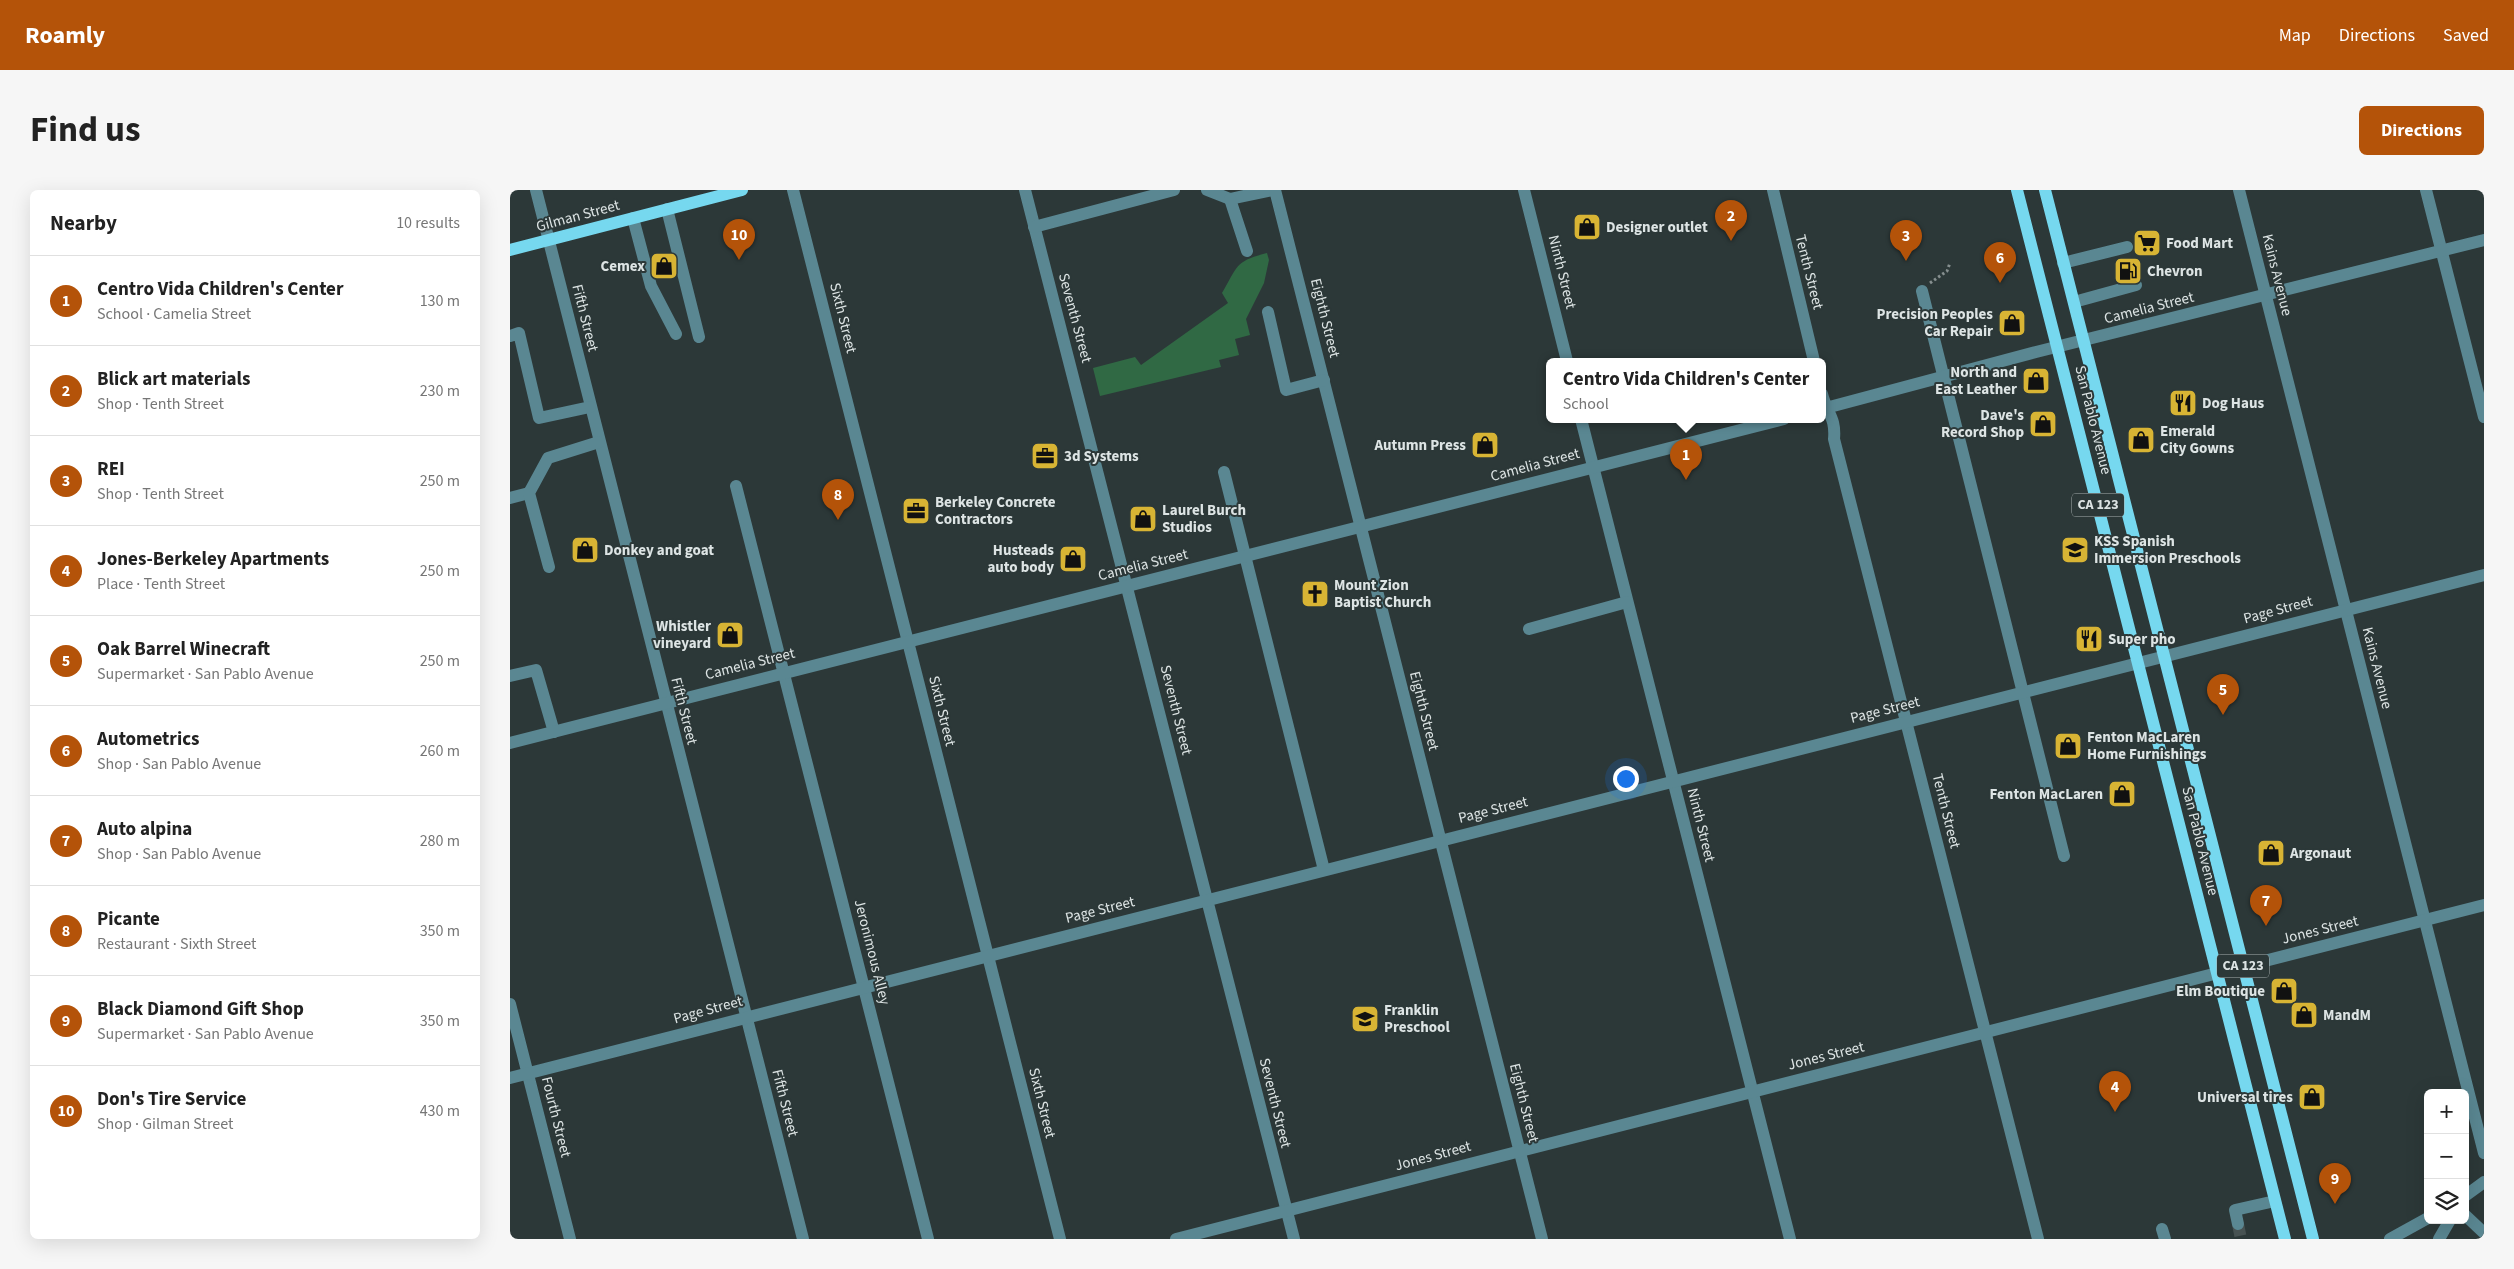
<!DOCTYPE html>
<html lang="en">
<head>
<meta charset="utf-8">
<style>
  :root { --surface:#fff; --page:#f6f6f6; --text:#222; --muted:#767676; --line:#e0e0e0; --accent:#b45309 }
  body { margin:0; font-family:"Source Sans 3",sans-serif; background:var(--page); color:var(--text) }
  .controls { position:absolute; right:15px; bottom:15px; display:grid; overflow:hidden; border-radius:8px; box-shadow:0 5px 20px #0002 }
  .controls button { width:45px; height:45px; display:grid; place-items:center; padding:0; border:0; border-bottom:1px solid var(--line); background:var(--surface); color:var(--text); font:25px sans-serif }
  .you { position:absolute; left:1115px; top:588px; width:18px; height:18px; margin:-12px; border:4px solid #fff; border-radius:50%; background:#1a73e8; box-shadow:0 0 0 8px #1a73e833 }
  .badge { display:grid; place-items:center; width:32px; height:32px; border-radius:50%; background:var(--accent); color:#fff; font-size:16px; font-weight:700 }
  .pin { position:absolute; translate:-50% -41px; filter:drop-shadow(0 1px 2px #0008) }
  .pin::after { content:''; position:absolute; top:26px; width:18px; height:15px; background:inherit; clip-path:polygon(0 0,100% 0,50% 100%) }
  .popup { position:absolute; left:1036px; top:168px; width:280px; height:65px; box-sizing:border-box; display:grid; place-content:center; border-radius:8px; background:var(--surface); filter:drop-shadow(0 1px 4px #0005); font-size:16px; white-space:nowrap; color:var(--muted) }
  .popup b { font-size:19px; color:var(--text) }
  .popup::after { content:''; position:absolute; left:50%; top:100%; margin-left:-10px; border:10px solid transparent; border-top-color:var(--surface) }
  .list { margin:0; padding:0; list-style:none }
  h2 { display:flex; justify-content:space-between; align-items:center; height:65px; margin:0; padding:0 20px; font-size:21px }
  h2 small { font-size:16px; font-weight:400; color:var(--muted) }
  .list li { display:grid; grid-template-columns:32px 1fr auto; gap:15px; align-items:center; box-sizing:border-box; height:90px; padding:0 20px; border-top:1px solid var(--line) }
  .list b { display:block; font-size:19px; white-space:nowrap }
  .list p { margin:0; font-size:16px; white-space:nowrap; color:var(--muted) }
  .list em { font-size:16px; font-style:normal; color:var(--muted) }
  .icon { flex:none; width:28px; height:28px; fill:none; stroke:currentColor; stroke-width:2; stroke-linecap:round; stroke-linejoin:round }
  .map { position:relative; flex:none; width:1974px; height:1049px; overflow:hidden; border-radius:8px }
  header { display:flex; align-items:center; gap:30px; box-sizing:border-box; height:70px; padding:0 25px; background:var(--accent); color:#fff }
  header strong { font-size:24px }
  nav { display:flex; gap:28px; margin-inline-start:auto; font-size:18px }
  .intro { display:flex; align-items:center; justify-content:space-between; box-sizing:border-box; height:120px; padding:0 30px }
  h1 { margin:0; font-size:35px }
  .button { padding:12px 22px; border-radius:8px; background:var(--accent); color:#fff; font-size:18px; font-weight:700 }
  main { display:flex; gap:30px; padding:0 30px }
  aside { flex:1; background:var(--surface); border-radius:8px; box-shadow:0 5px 20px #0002 }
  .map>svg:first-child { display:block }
  .green { fill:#306944 }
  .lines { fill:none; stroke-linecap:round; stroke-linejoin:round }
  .minor-tunnel { stroke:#475252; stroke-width:12; stroke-dasharray:12 6; stroke-linecap:butt }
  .path { stroke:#868f8f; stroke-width:3; stroke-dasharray:2.5 2.5; stroke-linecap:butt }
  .minor { stroke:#5a8792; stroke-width:12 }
  .major { stroke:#76d8ef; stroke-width:12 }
  .labels { text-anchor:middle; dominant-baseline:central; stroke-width:4; stroke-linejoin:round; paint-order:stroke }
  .shield { fill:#2c3838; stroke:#a8b0b0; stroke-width:1 }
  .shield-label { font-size:14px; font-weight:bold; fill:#dde4e4 }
  .street-label { font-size:15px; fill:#dde4e4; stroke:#2c3838 }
  .poi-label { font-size:15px; font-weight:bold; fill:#dde4e4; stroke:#2c3838; text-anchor:start }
</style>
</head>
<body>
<header>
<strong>Roamly</strong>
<nav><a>Map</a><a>Directions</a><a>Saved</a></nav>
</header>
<div class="intro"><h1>Find us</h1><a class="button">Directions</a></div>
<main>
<aside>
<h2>Nearby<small>10 results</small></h2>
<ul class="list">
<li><span class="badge">1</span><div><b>Centro Vida Children's Center</b><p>School · Camelia Street</p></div><em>130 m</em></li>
<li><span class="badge">2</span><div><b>Blick art materials</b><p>Shop · Tenth Street</p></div><em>230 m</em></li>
<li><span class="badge">3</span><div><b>REI</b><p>Shop · Tenth Street</p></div><em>250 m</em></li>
<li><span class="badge">4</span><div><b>Jones-Berkeley Apartments</b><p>Place · Tenth Street</p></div><em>250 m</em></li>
<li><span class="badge">5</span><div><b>Oak Barrel Winecraft</b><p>Supermarket · San Pablo Avenue</p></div><em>250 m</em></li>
<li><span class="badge">6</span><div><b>Autometrics</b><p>Shop · San Pablo Avenue</p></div><em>260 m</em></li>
<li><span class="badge">7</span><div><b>Auto alpina</b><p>Shop · San Pablo Avenue</p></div><em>280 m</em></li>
<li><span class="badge">8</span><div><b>Picante</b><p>Restaurant · Sixth Street</p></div><em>350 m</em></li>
<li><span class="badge">9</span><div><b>Black Diamond Gift Shop</b><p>Supermarket · San Pablo Avenue</p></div><em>350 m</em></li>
<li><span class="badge">10</span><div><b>Don's Tire Service</b><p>Shop · Gilman Street</p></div><em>430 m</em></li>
</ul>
</aside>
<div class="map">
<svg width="1974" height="1049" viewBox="0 0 1974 1049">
  <rect width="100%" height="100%" fill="#2c3838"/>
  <path class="green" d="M757 63 759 70 754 93 736 129 740 145 725 149 729 165 709 170 711 177 590 206 583 178 625 167 631 175 718 113 712 103C728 76 725 71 757 63Z"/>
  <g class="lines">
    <path class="minor-tunnel" d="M1728 1034 1731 1049"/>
    <path class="path" d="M1420 93 1437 81 1440 73"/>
    <g class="minor">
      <path d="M26 0 293 1049"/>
      <path d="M283 0 550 1049"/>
      <path d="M515 0 784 1049"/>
      <path d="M697 0 720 9 762 0"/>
      <path d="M765 0 1032 1049"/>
      <path d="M1014 0 1057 171"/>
      <path d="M1263 0 1304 171"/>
      <path d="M1729 0 1974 963"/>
      <path d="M1916 0 1974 227"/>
      <path d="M720 9 737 61"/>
      <path d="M157 19 189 147"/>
      <path d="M123 28 141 96 166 144"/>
      <path d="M524 37 664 0"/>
      <path d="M1553 73 1617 57"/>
      <path d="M1412 101 1554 666"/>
      <path d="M1564 112 1626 95"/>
      <path d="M758 122 776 200 814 190"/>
      <path d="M0 146 9 143 29 228 80 217"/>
      <path d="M1312 204C1317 224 1326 227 1324 249L1528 1049"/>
      <path d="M1312 219 1526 162 1974 50"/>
      <path d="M1071 229 1280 1049"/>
      <path d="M714 282 814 680"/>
      <path d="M226 296 418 1049"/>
      <path d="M0 308 19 303"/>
      <path d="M39 377 19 303 38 268 89 252"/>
      <path d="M1019 439 1117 412"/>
      <path d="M0 486 26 480 44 542"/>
      <path d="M0 553 1274 229"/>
      <path d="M0 814 60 1049"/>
      <path d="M0 888 1974 385"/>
      <path d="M1955 1006 1974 992"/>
      <path d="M1955 1025 1974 1043"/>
      <path d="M1728 1034 1725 1020 1765 1011"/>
      <path d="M1652 1039 1655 1049"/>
      <path d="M666 1049 1974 715"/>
      <path d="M1880 1049 1918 1028"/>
      <path d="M1929 1049 1940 1030"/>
    </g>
    <g class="major">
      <path d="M1507 0 1775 1049"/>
      <path d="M1535 0 1803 1049"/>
      <path d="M0 60 232 0"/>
    </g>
  </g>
  <defs>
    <symbol id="shop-square" viewBox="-11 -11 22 22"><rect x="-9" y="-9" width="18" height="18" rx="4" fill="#d8b434" stroke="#2c3838"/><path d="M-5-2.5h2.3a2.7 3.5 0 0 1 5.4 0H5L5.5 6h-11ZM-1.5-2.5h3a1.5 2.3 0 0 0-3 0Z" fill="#111"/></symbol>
    <symbol id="supermarket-square" viewBox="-11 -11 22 22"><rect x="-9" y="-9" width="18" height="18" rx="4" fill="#d8b434" stroke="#2c3838"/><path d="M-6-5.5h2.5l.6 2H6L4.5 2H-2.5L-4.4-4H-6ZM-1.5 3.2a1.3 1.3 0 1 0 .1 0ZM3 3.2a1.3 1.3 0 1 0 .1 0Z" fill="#111"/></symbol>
    <symbol id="fuel-square" viewBox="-11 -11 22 22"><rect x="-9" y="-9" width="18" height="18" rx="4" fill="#d8b434" stroke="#2c3838"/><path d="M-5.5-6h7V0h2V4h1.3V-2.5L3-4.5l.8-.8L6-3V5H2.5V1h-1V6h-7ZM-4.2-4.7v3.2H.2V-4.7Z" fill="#111"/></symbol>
    <symbol id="restaurant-square" viewBox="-11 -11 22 22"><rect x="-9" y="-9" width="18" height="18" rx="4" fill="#d8b434" stroke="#2c3838"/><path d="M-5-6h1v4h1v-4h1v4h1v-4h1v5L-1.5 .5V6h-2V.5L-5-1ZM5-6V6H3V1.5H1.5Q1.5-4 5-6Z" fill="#111"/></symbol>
    <symbol id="office-square" viewBox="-11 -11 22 22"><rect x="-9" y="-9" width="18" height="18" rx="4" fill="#d8b434" stroke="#2c3838"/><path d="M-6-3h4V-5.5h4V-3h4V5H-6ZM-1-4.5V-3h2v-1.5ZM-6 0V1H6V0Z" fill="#111"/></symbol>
    <symbol id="school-square" viewBox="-11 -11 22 22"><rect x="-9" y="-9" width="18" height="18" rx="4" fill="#d8b434" stroke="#2c3838"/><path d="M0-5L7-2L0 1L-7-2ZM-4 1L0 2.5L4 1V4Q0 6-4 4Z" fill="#111"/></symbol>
    <symbol id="church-square" viewBox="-11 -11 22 22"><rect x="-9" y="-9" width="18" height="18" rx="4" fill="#d8b434" stroke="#2c3838"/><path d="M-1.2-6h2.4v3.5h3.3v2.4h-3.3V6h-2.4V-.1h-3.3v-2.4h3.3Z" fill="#111"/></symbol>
  </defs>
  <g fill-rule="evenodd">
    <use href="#shop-square" x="1061" y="21" width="32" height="32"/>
    <use href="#supermarket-square" x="1621" y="37" width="32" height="32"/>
    <use href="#shop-square" x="138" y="60" width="32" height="32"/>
    <use href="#fuel-square" x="1602" y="65" width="32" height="32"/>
    <use href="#shop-square" x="1486" y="117" width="32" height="32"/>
    <use href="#shop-square" x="1510" y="175" width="32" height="32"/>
    <use href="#restaurant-square" x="1657" y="197" width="32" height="32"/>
    <use href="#shop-square" x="1517" y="218" width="32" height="32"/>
    <use href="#shop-square" x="1615" y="234" width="32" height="32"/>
    <use href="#shop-square" x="959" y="239" width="32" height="32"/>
    <use href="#office-square" x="519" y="250" width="32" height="32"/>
    <use href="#office-square" x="390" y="305" width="32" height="32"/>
    <use href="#shop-square" x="617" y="313" width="32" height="32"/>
    <use href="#shop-square" x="59" y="344" width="32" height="32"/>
    <use href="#school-square" x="1549" y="344" width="32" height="32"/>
    <use href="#shop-square" x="547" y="353" width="32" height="32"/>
    <use href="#church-square" x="789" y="388" width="32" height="32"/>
    <use href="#shop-square" x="204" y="429" width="32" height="32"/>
    <use href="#restaurant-square" x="1563" y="433" width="32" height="32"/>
    <use href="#shop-square" x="1542" y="540" width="32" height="32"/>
    <use href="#shop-square" x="1596" y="588" width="32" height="32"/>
    <use href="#shop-square" x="1745" y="647" width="32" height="32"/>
    <use href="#shop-square" x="1758" y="785" width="32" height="32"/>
    <use href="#shop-square" x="1778" y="809" width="32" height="32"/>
    <use href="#school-square" x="839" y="813" width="32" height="32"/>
    <use href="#shop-square" x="1786" y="891" width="32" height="32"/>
  </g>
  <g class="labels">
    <g class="shield">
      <rect x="1562" y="303.5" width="52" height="23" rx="4"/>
      <rect x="1707" y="764.5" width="52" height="23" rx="4"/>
    </g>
    <g class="shield-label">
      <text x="1588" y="315">CA 123</text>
      <text x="1733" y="776">CA 123</text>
    </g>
    <g class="street-label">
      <text transform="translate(68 26) rotate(-15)">Gilman Street</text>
      <text transform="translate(1052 82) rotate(76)">Ninth Street</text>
      <text transform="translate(1299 82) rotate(76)">Tenth Street</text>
      <text transform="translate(1767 85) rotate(76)">Kains Avenue</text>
      <text transform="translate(1639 118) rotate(-14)">Camelia Street</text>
      <text transform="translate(75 128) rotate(76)">Fifth Street</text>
      <text transform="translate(333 128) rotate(76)">Sixth Street</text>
      <text transform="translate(565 128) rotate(75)">Seventh Street</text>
      <text transform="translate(815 128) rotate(76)">Eighth Street</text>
      <text transform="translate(1583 230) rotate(76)">San Pablo Avenue</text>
      <text transform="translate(1025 275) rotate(-15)">Camelia Street</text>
      <text transform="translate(633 375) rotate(-14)">Camelia Street</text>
      <text transform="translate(1768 420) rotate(-15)">Page Street</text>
      <text transform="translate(240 474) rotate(-14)">Camelia Street</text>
      <text transform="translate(1867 478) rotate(76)">Kains Avenue</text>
      <text transform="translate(666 520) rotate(76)">Seventh Street</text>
      <text transform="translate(1375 520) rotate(-14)">Page Street</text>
      <text transform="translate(174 521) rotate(76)">Fifth Street</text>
      <text transform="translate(432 521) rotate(76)">Sixth Street</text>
      <text transform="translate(914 521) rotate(76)">Eighth Street</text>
      <text transform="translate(983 620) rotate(-14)">Page Street</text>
      <text transform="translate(1436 621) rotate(76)">Tenth Street</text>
      <text transform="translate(1191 635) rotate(76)">Ninth Street</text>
      <text transform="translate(1690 651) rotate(76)">San Pablo Avenue</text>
      <text transform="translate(590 720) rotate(-14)">Page Street</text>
      <text transform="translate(1810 740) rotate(-14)">Jones Street</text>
      <text transform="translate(362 762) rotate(76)">Jeronimous Alley</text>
      <text transform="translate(198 820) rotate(-15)">Page Street</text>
      <text transform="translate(1316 866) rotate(-14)">Jones Street</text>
      <text transform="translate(275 913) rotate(76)">Fifth Street</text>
      <text transform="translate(532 913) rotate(76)">Sixth Street</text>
      <text transform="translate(765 913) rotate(76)">Seventh Street</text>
      <text transform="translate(1014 913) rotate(76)">Eighth Street</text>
      <text transform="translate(46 927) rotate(76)">Fourth Street</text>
      <text transform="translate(923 966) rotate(-15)">Jones Street</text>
    </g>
    <g class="poi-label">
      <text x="1096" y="37">Designer outlet</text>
      <text x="1656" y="53">Food Mart</text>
      <text x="135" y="76" text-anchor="end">Cemex</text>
      <text x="1637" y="81">Chevron</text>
      <text x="1483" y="124" text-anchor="end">Precision Peoples<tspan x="1483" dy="17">Car Repair</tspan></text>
      <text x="1507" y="182" text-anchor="end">North and<tspan x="1507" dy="17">East Leather</tspan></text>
      <text x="1692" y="213">Dog Haus</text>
      <text x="1514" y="225" text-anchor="end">Dave's<tspan x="1514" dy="17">Record Shop</tspan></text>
      <text x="1650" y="241">Emerald<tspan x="1650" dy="17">City Gowns</tspan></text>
      <text x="956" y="255" text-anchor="end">Autumn Press</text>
      <text x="554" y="266">3d Systems</text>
      <text x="425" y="312">Berkeley Concrete<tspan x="425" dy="17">Contractors</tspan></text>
      <text x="652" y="320">Laurel Burch<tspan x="652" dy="17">Studios</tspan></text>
      <text x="1584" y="351">KSS Spanish<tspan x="1584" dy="17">Immersion Preschools</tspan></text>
      <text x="94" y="360">Donkey and goat</text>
      <text x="544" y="360" text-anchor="end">Husteads<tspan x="544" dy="17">auto body</tspan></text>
      <text x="824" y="395">Mount Zion<tspan x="824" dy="17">Baptist Church</tspan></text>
      <text x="201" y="436" text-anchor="end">Whistler<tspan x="201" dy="17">vineyard</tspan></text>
      <text x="1598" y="449">Super pho</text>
      <text x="1577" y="547">Fenton MacLaren<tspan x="1577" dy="17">Home Furnishings</tspan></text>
      <text x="1593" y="604" text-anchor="end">Fenton MacLaren</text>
      <text x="1780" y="663">Argonaut</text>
      <text x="1755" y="801" text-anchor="end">Elm Boutique</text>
      <text x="874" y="820">Franklin<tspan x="874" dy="17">Preschool</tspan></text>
      <text x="1813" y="825">MandM</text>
      <text x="1783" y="907" text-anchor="end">Universal tires</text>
    </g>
  </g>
</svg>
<div class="controls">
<button>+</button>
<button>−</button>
<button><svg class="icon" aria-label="layers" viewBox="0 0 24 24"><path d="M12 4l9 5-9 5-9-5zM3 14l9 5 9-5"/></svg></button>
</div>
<div class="you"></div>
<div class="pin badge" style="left:1176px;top:290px">1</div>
<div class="popup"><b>Centro Vida Children's Center</b>School</div>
<div class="pin badge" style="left:1221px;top:51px">2</div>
<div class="pin badge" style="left:1396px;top:71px">3</div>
<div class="pin badge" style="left:1605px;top:922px">4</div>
<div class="pin badge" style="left:1713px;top:525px">5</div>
<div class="pin badge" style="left:1490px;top:93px">6</div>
<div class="pin badge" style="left:1756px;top:736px">7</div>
<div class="pin badge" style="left:328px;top:330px">8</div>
<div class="pin badge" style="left:1825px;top:1014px">9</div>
<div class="pin badge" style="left:229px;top:70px">10</div>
</div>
</main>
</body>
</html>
